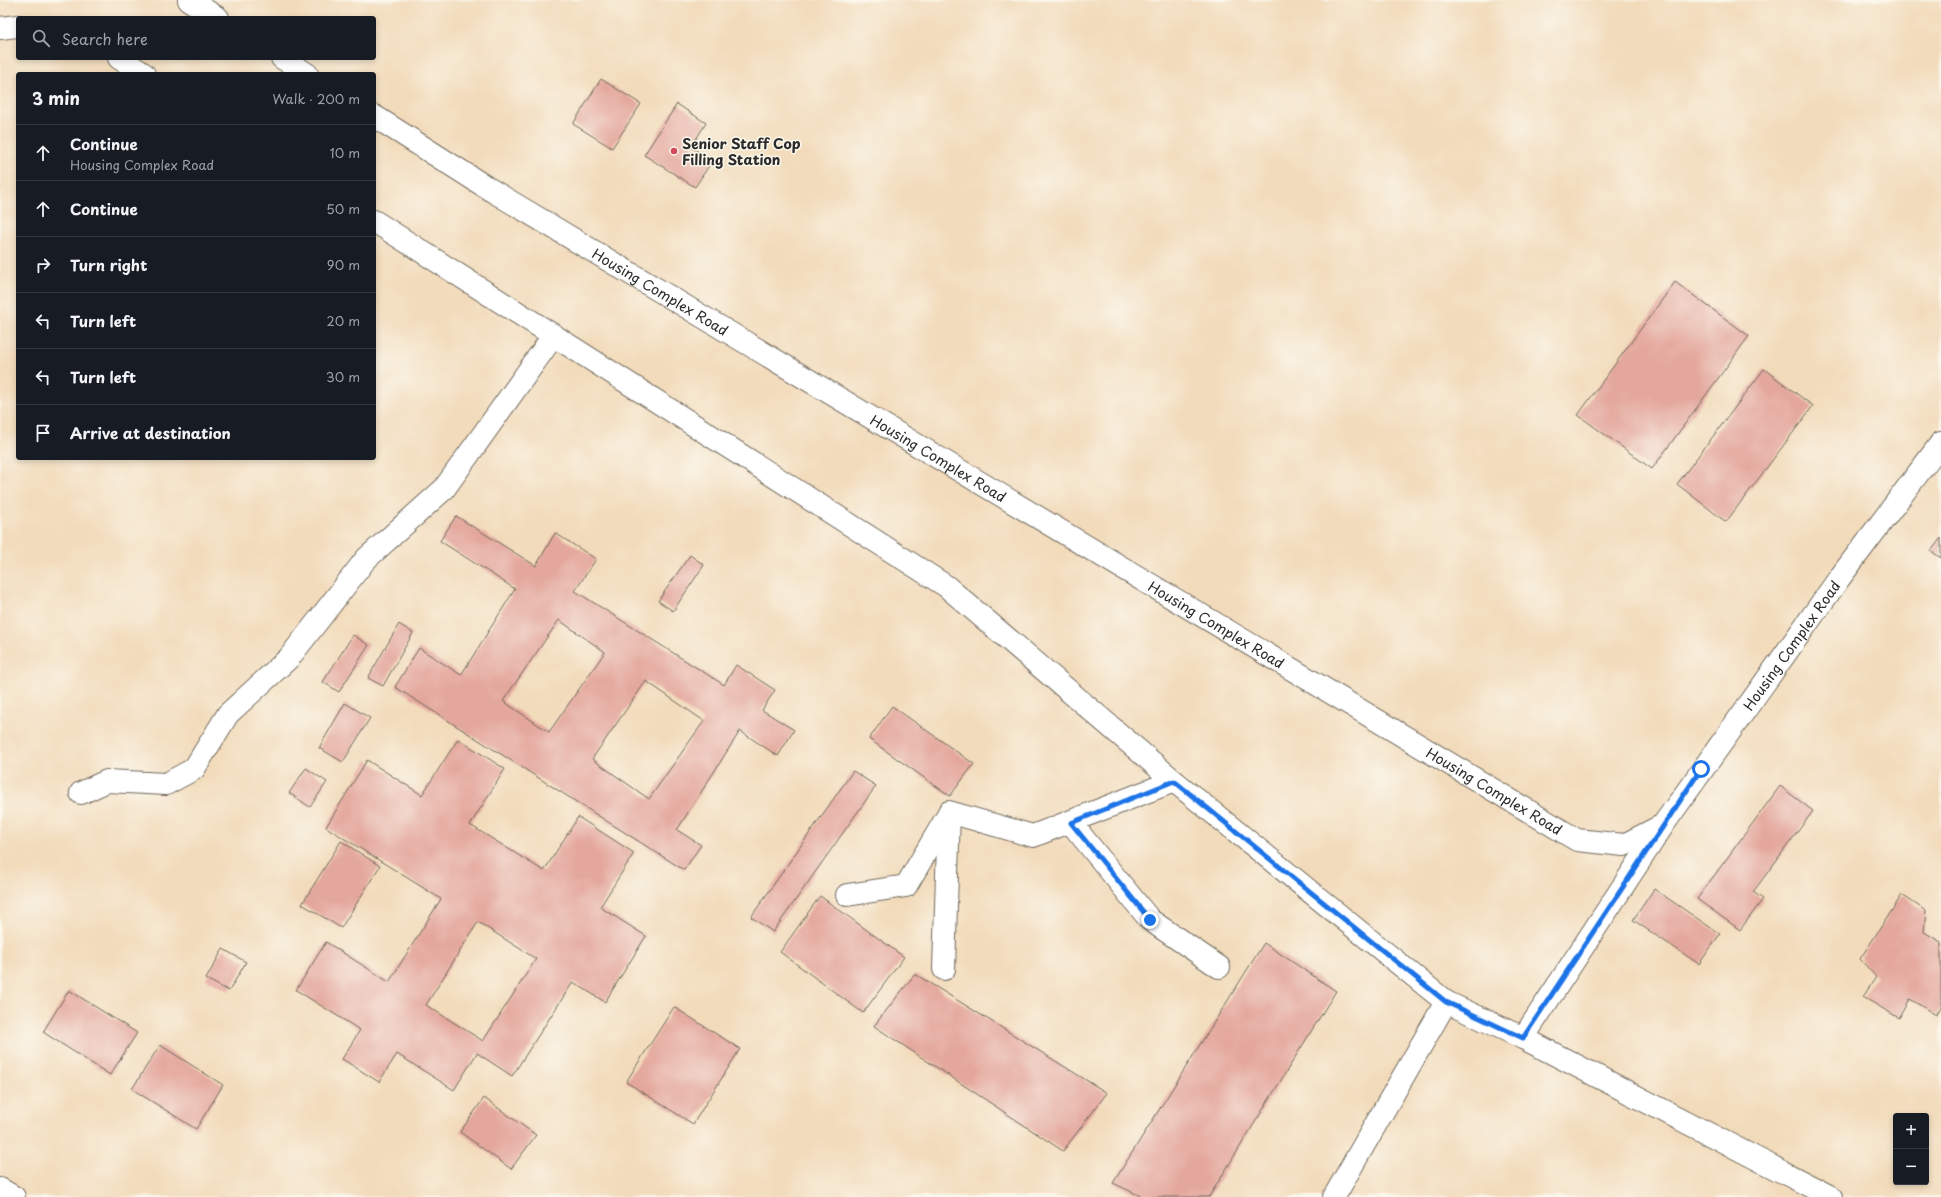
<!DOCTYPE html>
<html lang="en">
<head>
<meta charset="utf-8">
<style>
  :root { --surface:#171b24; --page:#20242c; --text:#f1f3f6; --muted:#9ea1a6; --line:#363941 }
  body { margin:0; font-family:"Playpen Sans",sans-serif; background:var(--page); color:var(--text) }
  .controls { position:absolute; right:12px; bottom:12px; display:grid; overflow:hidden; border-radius:4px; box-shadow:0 2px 6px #0003 }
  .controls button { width:36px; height:36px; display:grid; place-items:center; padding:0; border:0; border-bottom:1px solid var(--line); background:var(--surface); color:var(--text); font:20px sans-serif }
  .stop { position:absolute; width:12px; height:12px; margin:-9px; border:3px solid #1a73e8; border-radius:50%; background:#fff }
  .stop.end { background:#1a73e8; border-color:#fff; box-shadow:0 1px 4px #0008 }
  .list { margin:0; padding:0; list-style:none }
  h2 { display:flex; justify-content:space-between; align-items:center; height:52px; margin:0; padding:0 16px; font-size:17px }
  h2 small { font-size:13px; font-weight:400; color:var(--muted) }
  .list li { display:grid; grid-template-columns:26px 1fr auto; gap:12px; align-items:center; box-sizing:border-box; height:56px; padding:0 16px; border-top:1px solid var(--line) }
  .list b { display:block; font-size:15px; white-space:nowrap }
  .list p { margin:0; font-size:13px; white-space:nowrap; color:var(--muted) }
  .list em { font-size:13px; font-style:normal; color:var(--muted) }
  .icon { flex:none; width:22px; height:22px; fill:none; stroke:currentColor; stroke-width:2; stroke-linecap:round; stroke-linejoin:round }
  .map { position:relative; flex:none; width:1941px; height:1197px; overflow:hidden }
  .search { position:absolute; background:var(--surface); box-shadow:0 2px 6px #0003; left:16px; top:16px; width:360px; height:44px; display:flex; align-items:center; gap:10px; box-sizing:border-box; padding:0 14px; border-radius:4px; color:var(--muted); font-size:15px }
  .panel { position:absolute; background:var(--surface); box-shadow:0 2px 6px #0003; left:16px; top:72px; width:360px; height:388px; border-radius:4px }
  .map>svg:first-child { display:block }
  .building { fill:#e4a79d; fill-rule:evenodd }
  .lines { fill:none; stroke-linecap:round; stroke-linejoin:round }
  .minor-casing { stroke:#71695d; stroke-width:24 }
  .minor { stroke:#fff; stroke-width:22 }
  .route { stroke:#1a73e8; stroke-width:5 }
  .poi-dot { fill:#d1495b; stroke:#fbf7ec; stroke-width:1.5 }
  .labels { text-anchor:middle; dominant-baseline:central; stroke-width:3; stroke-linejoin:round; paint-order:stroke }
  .poi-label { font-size:14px; font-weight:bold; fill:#2b2b2b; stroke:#fbf7ec; text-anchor:start }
  .street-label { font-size:14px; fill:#2b2b2b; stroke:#fbf7ec }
</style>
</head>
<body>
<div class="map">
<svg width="1941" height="1197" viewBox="0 0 1941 1197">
  <rect width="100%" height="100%" fill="#fbf7ec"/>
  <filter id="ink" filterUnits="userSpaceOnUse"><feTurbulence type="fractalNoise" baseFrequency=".025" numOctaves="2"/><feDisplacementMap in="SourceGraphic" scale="8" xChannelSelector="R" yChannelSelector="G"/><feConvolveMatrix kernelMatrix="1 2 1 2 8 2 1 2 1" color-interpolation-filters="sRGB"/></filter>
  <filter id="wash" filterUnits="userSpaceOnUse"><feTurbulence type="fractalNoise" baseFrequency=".012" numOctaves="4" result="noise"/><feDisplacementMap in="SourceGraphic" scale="16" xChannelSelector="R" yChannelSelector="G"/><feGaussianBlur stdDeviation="0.9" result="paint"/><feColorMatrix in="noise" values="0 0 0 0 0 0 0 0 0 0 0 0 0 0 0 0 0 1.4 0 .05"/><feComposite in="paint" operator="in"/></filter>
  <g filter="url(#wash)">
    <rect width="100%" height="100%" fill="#f2dbbb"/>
    <g id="blocks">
      <g class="building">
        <path d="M601 79 641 104 612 148 573 124Z"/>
        <path d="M677 104 706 123 691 147 712 161 695 187 644 155Z"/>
        <path d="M1675 282 1749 336 1652 469 1578 415Z"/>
        <path d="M1764 369 1813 406 1726 522 1677 484Z"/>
        <path d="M456 516 536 566 555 533 596 559 575 591 724 685 736 665 775 690 762 710 794 730 778 756 740 731 677 830 701 845 684 870 395 687 419 648 461 675 515 589 440 541ZM559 620 605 652 549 732 503 701ZM646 681 704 721 649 799 592 759Z"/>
        <path d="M1941 538V558L1931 551Z"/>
        <path d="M690 555 704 565 673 611 658 601Z"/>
        <path d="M399 624 413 633 383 686 368 678Z"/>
        <path d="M353 635 369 645 339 692 323 682Z"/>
        <path d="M345 703 370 718 343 762 319 748Z"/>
        <path d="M892 706 974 764 950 796 869 739Z"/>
        <path d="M458 739 505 769 470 825 544 871 578 817 634 853 600 907 646 936 605 1002 573 982 512 1076 477 1053 454 1090 397 1054 379 1082 342 1059 360 1030 296 990 326 942 389 982 441 899 326 827 367 760 422 795ZM478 922 536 959 483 1041 426 1005Z"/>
        <path d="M306 768 327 782 310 807 289 793Z"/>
        <path d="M853 771 876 786 773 932 751 917Z"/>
        <path d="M1780 786 1813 811 1753 892 1763 899 1740 930 1697 899Z"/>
        <path d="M341 841 380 866 341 928 302 904Z"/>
        <path d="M1654 889 1720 934 1699 964 1633 920Z"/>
        <path d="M1902 895 1926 911 1924 932 1941 942V1007L1936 1015 1910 999 1899 1018 1863 997 1876 977 1860 959Z"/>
        <path d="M820 896 904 957 863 1013 780 952Z"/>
        <path d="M1264 943 1336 991 1209 1197H1143L1113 1183Z"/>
        <path d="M223 949 246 962 229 991 206 979Z"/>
        <path d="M915 974 1107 1093 1063 1151 874 1026Z"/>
        <path d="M69 990 137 1033 110 1075 43 1032Z"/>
        <path d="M674 1007 740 1049 693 1124 626 1082Z"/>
        <path d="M160 1045 223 1085 196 1129 132 1089Z"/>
        <path d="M484 1098 536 1135 511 1169 460 1132Z"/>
      </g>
    </g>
  </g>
  <g filter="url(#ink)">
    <use href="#blocks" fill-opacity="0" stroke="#71695d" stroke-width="1"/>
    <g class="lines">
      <defs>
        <g id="minor">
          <path d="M189 0 218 18"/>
          <path d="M0 28 18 26"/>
          <path d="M119 58 144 74"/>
          <path d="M282 58 307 74"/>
          <path id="s1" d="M374 116 486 187 1577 840 1624 845 1663 825 1838 580 1941 443"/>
          <path d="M374 221 946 586 1174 781 1446 1002 1523 1038 1831 1197"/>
          <path d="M81 793 107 781 166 784 194 769 228 714 289 658 366 559 444 489 554 335"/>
          <path d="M1071 823 1150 920 1219 967"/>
          <path d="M847 895 906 886 948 815"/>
          <path d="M944 969 949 812 1033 836 1174 781"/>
          <path d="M1523 1038 1662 827"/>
          <path d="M0 1189 14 1197"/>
          <path d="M1334 1197 1446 1002"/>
        </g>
      </defs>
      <use href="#minor" class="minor-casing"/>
      <use href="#minor" class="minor"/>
    </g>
  </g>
  <g class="lines" filter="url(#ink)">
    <path class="route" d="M1150 920 1071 823 1174 781 1446 1002 1523 1038 1701 769"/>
  </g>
  <circle class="poi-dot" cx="674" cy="151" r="4"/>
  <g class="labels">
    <g class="poi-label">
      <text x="682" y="143">Senior Staff Cop<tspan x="682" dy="16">Filling Station</tspan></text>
    </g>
    <g class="street-label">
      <text stroke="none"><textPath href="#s1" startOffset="336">Housing Complex Road</textPath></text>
      <text stroke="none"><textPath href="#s1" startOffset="660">Housing Complex Road</textPath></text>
      <text stroke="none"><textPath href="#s1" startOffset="984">Housing Complex Road</textPath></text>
      <text stroke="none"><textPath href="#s1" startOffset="1716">Housing Complex Road</textPath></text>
      <text stroke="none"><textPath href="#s1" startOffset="1308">Housing Complex Road</textPath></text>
    </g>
  </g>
</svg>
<div class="controls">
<button>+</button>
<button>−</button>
</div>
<div class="stop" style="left:1701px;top:769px"></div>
<div class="stop end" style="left:1150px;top:920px"></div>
<div class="search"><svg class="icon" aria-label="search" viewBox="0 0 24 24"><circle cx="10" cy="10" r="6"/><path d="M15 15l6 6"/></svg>Search here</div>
<section class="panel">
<h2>3 min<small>Walk · 200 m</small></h2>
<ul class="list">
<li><svg class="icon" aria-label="ahead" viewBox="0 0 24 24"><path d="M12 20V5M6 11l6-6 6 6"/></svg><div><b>Continue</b><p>Housing Complex Road</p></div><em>10 m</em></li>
<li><svg class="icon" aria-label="ahead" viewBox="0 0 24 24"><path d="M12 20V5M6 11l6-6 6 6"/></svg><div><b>Continue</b></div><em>50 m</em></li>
<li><svg class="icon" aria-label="right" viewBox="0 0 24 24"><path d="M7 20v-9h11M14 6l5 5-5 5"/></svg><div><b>Turn right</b></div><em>90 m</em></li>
<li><svg class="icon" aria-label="left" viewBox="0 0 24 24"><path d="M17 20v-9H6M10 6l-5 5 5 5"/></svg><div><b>Turn left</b></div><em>20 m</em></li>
<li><svg class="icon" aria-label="left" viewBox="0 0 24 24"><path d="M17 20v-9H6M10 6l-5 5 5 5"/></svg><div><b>Turn left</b></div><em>30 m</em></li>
<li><svg class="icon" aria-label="arrive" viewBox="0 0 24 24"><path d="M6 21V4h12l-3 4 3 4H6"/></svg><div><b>Arrive at destination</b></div></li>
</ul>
</section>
</div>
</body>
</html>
